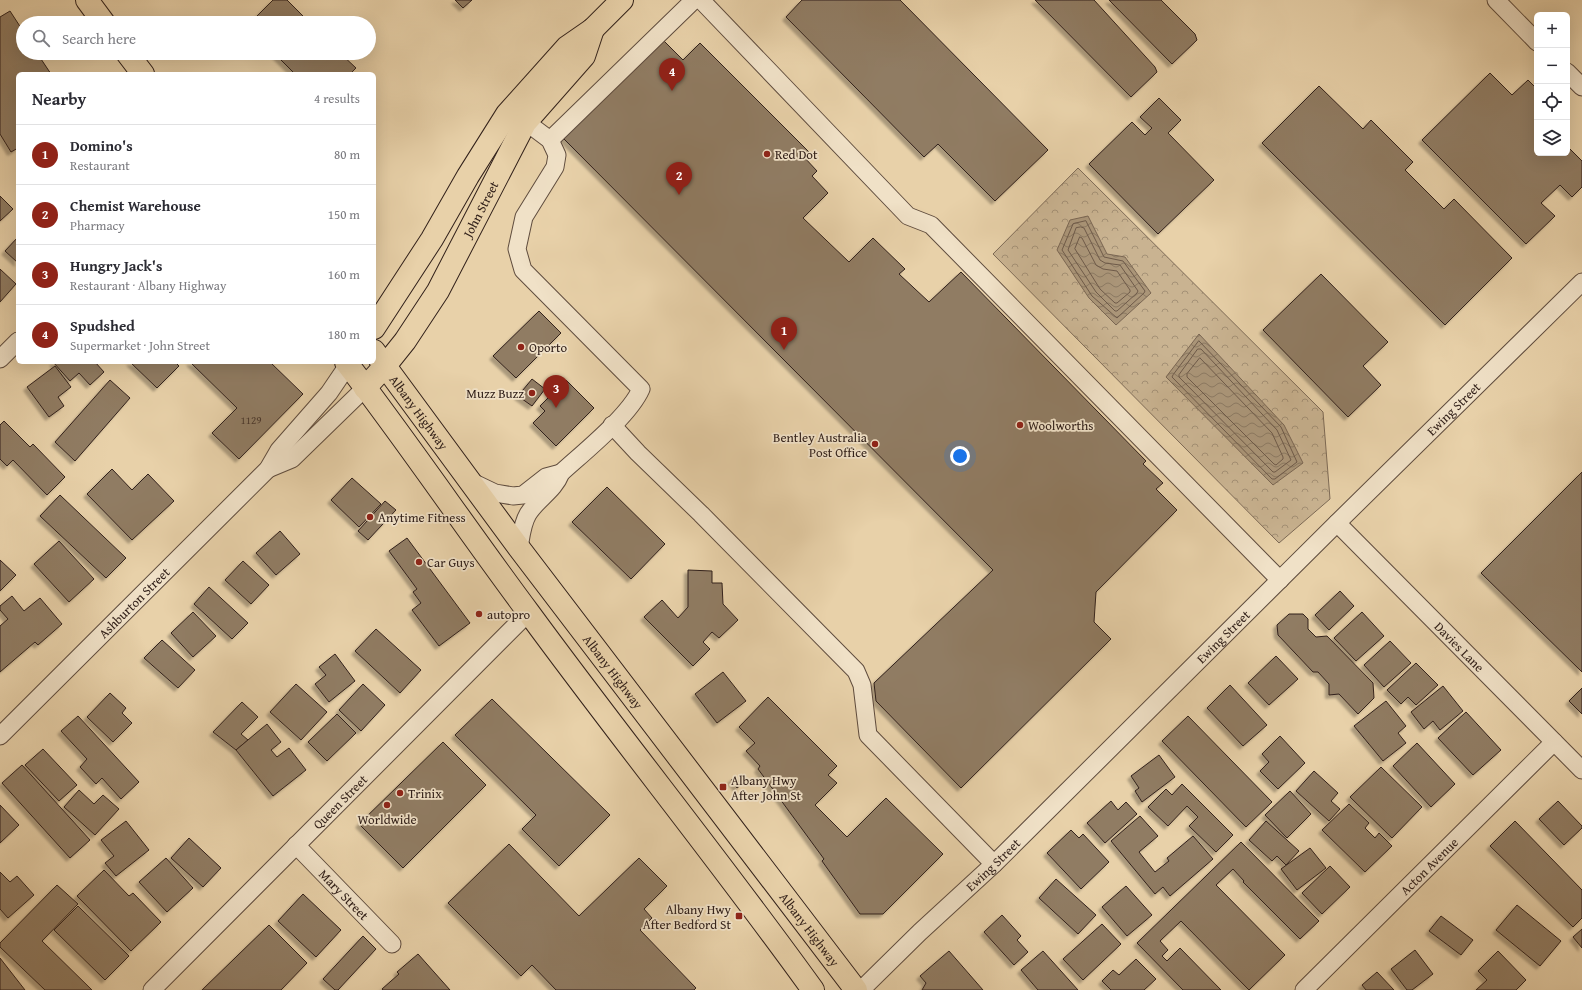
<!DOCTYPE html>
<html lang="en">
<head>
<meta charset="utf-8">
<style>
  :root { --surface:#fff; --page:#f7f7f7; --text:#2b2b33; --muted:#7c7c81; --line:#e1e1e2; --accent:#8f2418 }
  body { margin:0; font-family:"Gentium Book Plus",serif; background:var(--page); color:var(--text) }
  .controls { position:absolute; right:12px; top:12px; display:grid; overflow:hidden; border-radius:6px; box-shadow:0 4px 16px #0002 }
  .controls button { width:36px; height:36px; display:grid; place-items:center; padding:0; border:0; border-bottom:1px solid var(--line); background:var(--surface); color:var(--text); font:20px sans-serif }
  .you { position:absolute; left:960px; top:456px; width:14px; height:14px; margin:-10px; border:3px solid #fff; border-radius:50%; background:#1a73e8; box-shadow:0 0 0 6px #1a73e833 }
  .badge { display:grid; place-items:center; width:26px; height:26px; border-radius:50%; background:var(--accent); color:#fff; font-size:13px; font-weight:700 }
  .pin { position:absolute; translate:-50% -33px; filter:drop-shadow(0 1px 2px #0008) }
  .pin::after { content:''; position:absolute; top:21px; width:14px; height:12px; background:inherit; clip-path:polygon(0 0,100% 0,50% 100%) }
  .list { margin:0; padding:0; list-style:none }
  h2 { display:flex; justify-content:space-between; align-items:center; height:52px; margin:0; padding:0 16px; font-size:17px }
  h2 small { font-size:13px; font-weight:400; color:var(--muted) }
  .list li { display:grid; grid-template-columns:26px 1fr auto; gap:12px; align-items:center; box-sizing:border-box; height:60px; padding:0 16px; border-top:1px solid var(--line) }
  .list b { display:block; font-size:15px; white-space:nowrap }
  .list p { margin:0; font-size:13px; white-space:nowrap; color:var(--muted) }
  .list em { font-size:13px; font-style:normal; color:var(--muted) }
  .icon { flex:none; width:22px; height:22px; fill:none; stroke:currentColor; stroke-width:2; stroke-linecap:round; stroke-linejoin:round }
  .map { position:relative; flex:none; width:1582px; height:990px; overflow:hidden }
  .search { position:absolute; background:var(--surface); box-shadow:0 4px 16px #0002; left:16px; top:16px; width:360px; height:44px; display:flex; align-items:center; gap:10px; box-sizing:border-box; padding:0 14px; border-radius:22px; color:var(--muted); font-size:15px }
  .panel { position:absolute; background:var(--surface); box-shadow:0 4px 16px #0002; left:16px; top:72px; width:360px; height:292px; border-radius:6px }
  .map>svg:first-child { display:block }
  .forest { fill:url(#forest-crowns); stroke:#7d6a56 }
  .water { fill:url(#water-waves); stroke:#7a6652 }
  .lines { fill:none; stroke-linecap:round; stroke-linejoin:round }
  .shore { stroke:#6e5a49; stroke-width:1 }
  .building { fill:#907c64; stroke:#31201a; filter:url(#shadow) }
  .minor-casing { stroke:#5f4c3e; stroke-width:19 }
  .major-casing { stroke:#31201a; stroke-width:24 }
  .highway-casing { stroke:#31201a; stroke-width:24 }
  .minor { stroke:#f0e1c7; stroke-width:17 }
  .major { stroke:#e8d1a9; stroke-width:22 }
  .highway { stroke:#e8d1a9; stroke-width:22 }
  .poi-dot { fill:#8f2418; stroke:#f0e1c7; stroke-width:1.5 }
  .labels { text-anchor:middle; dominant-baseline:central; stroke-width:3.5; stroke-linejoin:round; paint-order:stroke }
  .number-label { font-size:11px; fill:#49372c }
  .poi-label { font-size:13px; fill:#31201a; stroke:#f0e1c7; text-anchor:start }
  .street-label { font-size:13px; fill:#31201a; stroke:#f0e1c7 }
</style>
</head>
<body>
<div class="map">
<svg width="1582" height="990" viewBox="0 0 1582 990">
  <defs>
    <pattern id="forest-crowns" width="20" height="18" patternUnits="userSpaceOnUse"><rect width="20" height="18" fill="#c9b391"/><path d="M2 6a3 3 0 1 1 6 0M12 15a3 3 0 1 1 6 0" fill="none" stroke="#a49176"/></pattern>
    <pattern id="water-waves" width="16" height="10" patternUnits="userSpaceOnUse"><rect width="16" height="10" fill="#aa9578"/><path d="M0 5q4-4 8 0t8 0" fill="none" stroke="#8b7962"/></pattern>
    <filter id="shadow"><feDropShadow dx="-3.5" dy="3.5" stdDeviation="1" flood-color="#0004"/></filter>
  </defs>
  <rect width="100%" height="100%" fill="#e8d1a9"/>
  <filter id="stains"><feTurbulence type="fractalNoise" baseFrequency=".005" numOctaves="4"/><feColorMatrix values="0 0 0 0 .2 0 0 0 0 .09 0 0 0 0 .02 0 0 0 .5 -.17"/></filter>
  <radialGradient id="worn" r=".72"><stop offset=".6" stop-color="#630" stop-opacity="0"/><stop offset="1" stop-color="#630" stop-opacity=".3"/></radialGradient>
  <path class="forest" d="M1078 168 1323 412 1330 499 1279 543 993 254Z"/>
  <g class="water">
    <path d="M1088 216 1107 254 1125 257 1151 293 1116 325 1089 298 1057 250 1070 220Z"/>
    <path d="M1199 334 1284 425 1303 463 1273 485 1166 377Z"/>
  </g>
  <g class="lines">
    <g class="shore">
      <path d="M1086 221 1104 257 1123 261 1145 291 1144 293 1117 318 1092 296 1062 250 1073 224Z"/>
      <path d="M1081 227 1084 228 1100 260 1105 263 1120 265 1138 291 1137 293 1117 311H1115L1096 292 1068 250 1076 228Z"/>
      <path d="M1080 237 1082 238 1096 265 1103 269 1117 271 1130 290V292L1117 303H1115L1100 289 1075 249Z"/>
      <path d="M1199 341 1281 427 1297 462 1275 479H1272L1172 377 1173 375Z"/>
      <path d="M1198 349H1201L1277 430 1291 460 1275 472H1273L1179 377V375Z"/>
      <path d="M1200 358 1272 433 1283 457V459L1276 465 1274 464 1187 377V374Z"/>
    </g>
  </g>
  <g class="building">
    <path d="M273 0H287L310 23H250Z"/>
    <path d="M455 0H472L463 8Z"/>
    <path d="M802 0H900L1048 150 995 201 938 144 924 157 786 17Z"/>
    <path d="M1035 0H1094L1155 67 1157 72 1131 97Z"/>
    <path d="M1109 0H1161L1195 34 1197 40 1172 64Z"/>
    <path d="M10 11 23 31V53H37L51 74H18V148L11 152 0 134V17Z"/>
    <path d="M662 39 683 60 700 43 809 152 804 157 817 171 812 176 828 193 803 218 849 262 873 238 905 269 899 274 929 302 961 272 1146 461 1143 464 1163 483 1156 489 1177 510 1096 592 1094 622 1111 639 961 788 876 701 874 683 993 570 563 138Z"/>
    <path d="M274 53H340L356 68 350 74H295Z"/>
    <path d="M1490 73 1512 95 1528 80 1537 89V153H1567V146L1582 161V187L1572 197 1560 185 1541 203 1555 216 1526 244 1422 140Z"/>
    <path d="M1319 86 1363 129 1371 120 1413 162 1405 170 1444 209 1454 199 1512 258 1445 325 1262 143Z"/>
    <path d="M1159 98 1181 120 1168 133 1214 180 1158 234 1089 164 1132 122 1145 135 1152 128 1140 117Z"/>
    <path d="M0 196 13 209 0 221Z"/>
    <path d="M18 237V263L5 251Z"/>
    <path d="M0 269 16 284 0 302Z"/>
    <path d="M1321 274 1388 342 1363 366 1381 385 1348 417 1263 330Z"/>
    <path d="M539 311 561 333 516 378 493 356Z"/>
    <path d="M53 362H95L104 372 90 385 79 373 70 381Z"/>
    <path d="M130 362H175L179 366 157 388Z"/>
    <path d="M190 362H270L303 394 239 459 212 433 237 408Z"/>
    <path d="M55 366 71 387 58 397 64 406 49 417 27 387Z"/>
    <path d="M532 379 545 389 532 406 518 396Z"/>
    <path d="M110 380 130 398 75 461 55 442Z"/>
    <path d="M566 380 594 408 556 446 533 423 545 411 540 406Z"/>
    <path d="M4 421 30 447 33 444 65 477 47 495 13 460 7 466 0 459V425Z"/>
    <path d="M112 469 132 490 148 474 174 501 132 540 87 494Z"/>
    <path d="M1582 472V672L1481 573Z"/>
    <path d="M352 478 381 504 359 527 331 500Z"/>
    <path d="M607 487 665 544 631 579 572 522Z"/>
    <path d="M60 495 126 558 106 578 40 516Z"/>
    <path d="M385 501 396 510 368 540 358 531Z"/>
    <path d="M280 531 300 554 276 575 256 553Z"/>
    <path d="M407 538 470 623 439 646 412 610 421 603 413 592 417 589 389 551Z"/>
    <path d="M59 541 94 579 69 602 34 564Z"/>
    <path d="M0 560 16 575 0 591Z"/>
    <path d="M243 561 269 585 251 604 225 580Z"/>
    <path d="M688 570 712 571V583H722L723 604 738 620 719 638 712 632 703 642 710 649 693 666 644 617 662 600 678 618 688 607Z"/>
    <path d="M209 587 248 623 232 639 194 604Z"/>
    <path d="M1340 591 1354 606 1329 630 1315 615Z"/>
    <path d="M12 596 24 611 40 598 62 624 38 645 35 642 0 672V626L8 619 0 610V606Z"/>
    <path d="M193 612 216 636 193 657 171 633Z"/>
    <path d="M1362 612 1384 636 1356 661 1334 638Z"/>
    <path d="M1289 614H1303L1308 619V629L1316 637 1327 636 1373 683 1374 698 1358 714 1339 694 1329 695V684L1318 672H1313L1278 635 1277 625Z"/>
    <path d="M376 629 421 670 400 693 355 651Z"/>
    <path d="M162 640 195 670 178 688 144 658Z"/>
    <path d="M1390 641 1411 663 1384 687 1364 665Z"/>
    <path d="M335 654 355 681 329 702 315 684 326 675 319 667Z"/>
    <path d="M1276 656 1298 679 1269 705 1248 683Z"/>
    <path d="M1416 663 1438 685 1416 705 1408 697 1401 704 1387 690Z"/>
    <path d="M723 672 746 701 717 723 695 694Z"/>
    <path d="M296 684 327 712 301 740 270 712Z"/>
    <path d="M363 684 385 705 361 731 339 710Z"/>
    <path d="M1230 685 1267 725 1243 746 1207 708Z"/>
    <path d="M1443 686 1463 711 1440 730 1433 721 1424 729 1411 712Z"/>
    <path d="M1582 688V714L1569 701Z"/>
    <path d="M110 693 126 708 122 713 132 723 113 742 87 717Z"/>
    <path d="M768 697 837 766 828 775 837 783 815 805 847 837 886 798 943 854 883 914H860L822 861 824 859 758 769 760 766 746 751 755 743 739 727Z"/>
    <path d="M492 699 610 815 559 866 522 829 536 815 455 735Z"/>
    <path d="M1386 701 1406 726 1398 733 1406 743 1383 761 1354 726Z"/>
    <path d="M242 702 258 717 241 734 248 740 236 750 213 732Z"/>
    <path d="M1466 712 1501 750 1473 775 1438 738Z"/>
    <path d="M337 714 356 733 327 761 308 742Z"/>
    <path d="M78 716 139 782 121 799 102 778 96 784 80 767 87 759 61 731Z"/>
    <path d="M1188 716 1272 802 1246 827 1162 741Z"/>
    <path d="M267 724 281 742 271 750 277 757 289 748 306 770 273 796 236 750Z"/>
    <path d="M1280 736 1305 763 1278 789 1260 771 1269 762 1262 754Z"/>
    <path d="M443 742 486 785 403 868 359 824Z"/>
    <path d="M1417 743 1455 784 1431 807 1393 766Z"/>
    <path d="M43 749 77 785 59 801 25 765Z"/>
    <path d="M1159 755 1175 777 1142 802 1135 791 1139 788 1131 776Z"/>
    <path d="M22 765 90 840 70 858 2 783Z"/>
    <path d="M1381 767 1422 807 1392 838 1350 797Z"/>
    <path d="M1314 771 1338 793 1331 801 1340 809 1329 821 1296 791Z"/>
    <path d="M735 777 741 785 737 788 731 780Z"/>
    <path d="M1182 784 1233 835 1216 852 1189 826 1198 817 1187 806 1168 826 1148 807 1166 789 1172 795Z"/>
    <path d="M79 790 94 804 103 795 119 809 95 835 64 807Z"/>
    <path d="M1290 791 1311 814 1287 838 1265 815Z"/>
    <path d="M1111 801 1118 810 1126 802 1137 814 1105 843 1087 823Z"/>
    <path d="M1558 801 1582 826V828L1564 845 1539 819Z"/>
    <path d="M1349 804 1369 823 1365 828 1375 838 1379 833 1392 846 1365 872 1322 830Z"/>
    <path d="M0 805 19 825 0 843Z"/>
    <path d="M1140 816 1158 836 1139 852 1155 872 1169 861 1167 858 1193 836 1213 859 1170 896 1163 887 1155 894 1111 841Z"/>
    <path d="M126 821 149 850 116 876 105 863 114 856 101 840Z"/>
    <path d="M1266 821 1299 851 1286 865 1277 856 1272 861 1249 840Z"/>
    <path d="M1515 821 1582 890V918L1573 927 1490 846Z"/>
    <path d="M1071 830 1079 838 1083 834 1109 862 1081 889 1047 853Z"/>
    <path d="M189 838 221 868 203 887 171 858Z"/>
    <path d="M1241 842 1319 921 1300 939 1243 882 1244 881 1233 869 1216 885 1285 955 1249 990 1181 921 1160 941 1168 950 1162 956 1167 961 1180 948 1221 990H1183L1137 943Z"/>
    <path d="M509 844 579 916 639 858 667 886 644 909 652 918 640 930 696 988 694 990H556L532 965 521 976 448 903Z"/>
    <path d="M1310 848 1326 868 1297 890 1281 869Z"/>
    <path d="M166 858 193 888 167 912 139 882Z"/>
    <path d="M1330 866 1350 887 1322 914 1302 893Z"/>
    <path d="M104 870 129 896 133 893 161 922 131 951 77 896Z"/>
    <path d="M0 872 10 882 17 876 34 895 8 918 0 909Z"/>
    <path d="M1056 879 1096 915 1078 934 1039 898Z"/>
    <path d="M57 885 78 904 42 941 92 990H45L0 947V943Z"/>
    <path d="M1126 886 1152 915 1127 936 1102 907Z"/>
    <path d="M303 894 341 930 316 957 278 921Z"/>
    <path d="M1517 905 1561 941 1540 966 1496 930Z"/>
    <path d="M78 906 129 956 105 980 54 930Z"/>
    <path d="M1002 915 1021 936 1017 940 1028 952 1014 965 984 932Z"/>
    <path d="M1441 916 1473 940 1461 955 1429 931Z"/>
    <path d="M1102 924 1121 944 1083 980 1063 959Z"/>
    <path d="M269 925 307 963 281 990H202Z"/>
    <path d="M1582 929V948L1573 937Z"/>
    <path d="M363 936 376 949 338 990H335L323 979Z"/>
    <path d="M1415 950 1433 974 1412 990H1407L1391 969Z"/>
    <path d="M949 951 983 990H922L926 983 920 976Z"/>
    <path d="M1043 951 1078 990H1038L1021 970Z"/>
    <path d="M1498 951 1526 980 1516 990H1476L1487 980 1478 971Z"/>
    <path d="M418 954 450 990H383L382 989 399 974 397 972Z"/>
    <path d="M0 958 25 990H0Z"/>
    <path d="M1136 959 1156 979 1144 990H1111L1102 981 1113 970 1119 975Z"/>
    <path d="M1377 972 1394 990H1366L1362 985Z"/>
  </g>
  <g class="lines">
    <defs>
      <g id="minor">
        <path d="M701 0 908 216 931 225 1280 580"/>
        <path d="M1496 0 1537 42"/>
        <path d="M1567 72 1582 87"/>
        <path d="M514 117 534 128 550 140 557 155 555 167 524 217 517 249 523 270 641 389C629 416 584 452 561 473 554 491 538 498 528 514 522 524 521 537 519 548"/>
        <path d="M550 140 694 0"/>
        <path d="M0 359 18 341"/>
        <path d="M612 425 638 453 701 514 856 671 862 685 868 735 994 864"/>
        <path d="M268 469 292 459 365 388"/>
        <path d="M472 482 495 493 513 496 523 495 546 477 561 473"/>
        <path id="s1" d="M1337 523 1582 770"/>
        <path id="s2" d="M0 736 268 469 279 450 329 393 348 365"/>
        <path id="s3" d="M296 845 392 944"/>
        <path id="s4" d="M152 990 528 613"/>
        <path id="s5" d="M861 990 920 932 994 864 1337 523 1582 282"/>
        <path id="s6" d="M1304 990 1554 742"/>
      </g>
      <g id="major">
        <path d="M374 328 432 239 468 176 507 114 567 47 593 29 622 0"/>
        <path id="s7" d="M365 388 385 366 405 341 438 291 525 123 584 56 593 29"/>
      </g>
      <g id="highway">
        <path d="M87 0 104 23"/>
        <path d="M127 53 143 74"/>
        <path id="s8" d="M374 351 519 548 856 990"/>
        <path d="M346 362C409 444 467 530 529 613 622 740 721 862 813 990"/>
      </g>
    </defs>
    <use href="#minor" class="minor-casing"/>
    <use href="#major" class="major-casing"/>
    <use href="#highway" class="highway-casing"/>
    <use href="#minor" class="minor"/>
    <use href="#major" class="major"/>
    <use href="#highway" class="highway"/>
  </g>
  <g class="poi-dot">
    <circle cx="767" cy="154" r="4"/>
    <circle cx="521" cy="347" r="4"/>
    <circle cx="532" cy="393" r="4"/>
    <circle cx="1020" cy="425" r="4"/>
    <circle cx="875" cy="444" r="4"/>
    <circle cx="370" cy="517" r="4"/>
    <circle cx="419" cy="562" r="4"/>
    <circle cx="479" cy="614" r="4"/>
    <rect x="719" y="783" width="8" height="8" rx="2"/>
    <circle cx="400" cy="793" r="4"/>
    <circle cx="387" cy="805" r="4"/>
    <rect x="735" y="912" width="8" height="8" rx="2"/>
  </g>
  <g class="labels">
    <g class="number-label">
      <text x="251" y="420">1129</text>
    </g>
    <g class="poi-label">
      <text x="775" y="154">Red Dot</text>
      <text x="529" y="347">Oporto</text>
      <text x="524" y="393" text-anchor="end">Muzz Buzz</text>
      <text x="1028" y="425">Woolworths</text>
      <text x="867" y="437" text-anchor="end">Bentley Australia<tspan x="867" dy="15">Post Office</tspan></text>
      <text x="378" y="517">Anytime Fitness</text>
      <text x="427" y="562">Car Guys</text>
      <text x="487" y="614">autopro</text>
      <text x="731" y="780">Albany Hwy<tspan x="731" dy="15">After John St</tspan></text>
      <text x="408" y="793">Trinix</text>
      <text x="387" y="819" text-anchor="middle">Worldwide</text>
      <text x="731" y="909" text-anchor="end">Albany Hwy<tspan x="731" dy="15">After Bedford St</tspan></text>
    </g>
    <g class="street-label">
      <text stroke="none"><textPath href="#s7" startOffset="214">John Street</textPath></text>
      <text stroke="none"><textPath href="#s5" startOffset="830">Ewing Street</textPath></text>
      <text stroke="none"><textPath href="#s8" startOffset="76">Albany Highway</textPath></text>
      <text stroke="none"><textPath href="#s2" startOffset="189">Ashburton Street</textPath></text>
      <text stroke="none"><textPath href="#s5" startOffset="506">Ewing Street</textPath></text>
      <text stroke="none"><textPath href="#s1" startOffset="174">Davies Lane</textPath></text>
      <text stroke="none"><textPath href="#s8" startOffset="400">Albany Highway</textPath></text>
      <text stroke="none"><textPath href="#s4" startOffset="266">Queen Street</textPath></text>
      <text stroke="none"><textPath href="#s5" startOffset="182">Ewing Street</textPath></text>
      <text stroke="none"><textPath href="#s6" startOffset="176">Acton Avenue</textPath></text>
      <text stroke="none"><textPath href="#s3" startOffset="69">Mary Street</textPath></text>
      <text stroke="none"><textPath href="#s8" startOffset="724">Albany Highway</textPath></text>
    </g>
  </g>
  <rect width="100%" height="100%" filter="url(#stains)"/>
  <rect width="100%" height="100%" fill="url(#worn)"/>
</svg>
<div class="controls">
<button>+</button>
<button>−</button>
<button><svg class="icon" aria-label="locate" viewBox="0 0 24 24"><circle cx="12" cy="12" r="6"/><path d="M12 2v4M12 18v4M2 12h4M18 12h4"/></svg></button>
<button><svg class="icon" aria-label="layers" viewBox="0 0 24 24"><path d="M12 4l9 5-9 5-9-5zM3 14l9 5 9-5"/></svg></button>
</div>
<div class="you"></div>
<div class="pin badge" style="left:784px;top:350px">1</div>
<div class="pin badge" style="left:679px;top:195px">2</div>
<div class="pin badge" style="left:556px;top:408px">3</div>
<div class="pin badge" style="left:672px;top:91px">4</div>
<div class="search"><svg class="icon" aria-label="search" viewBox="0 0 24 24"><circle cx="10" cy="10" r="6"/><path d="M15 15l6 6"/></svg>Search here</div>
<section class="panel">
<h2>Nearby<small>4 results</small></h2>
<ul class="list">
<li><span class="badge">1</span><div><b>Domino's</b><p>Restaurant</p></div><em>80 m</em></li>
<li><span class="badge">2</span><div><b>Chemist Warehouse</b><p>Pharmacy</p></div><em>150 m</em></li>
<li><span class="badge">3</span><div><b>Hungry Jack's</b><p>Restaurant · Albany Highway</p></div><em>160 m</em></li>
<li><span class="badge">4</span><div><b>Spudshed</b><p>Supermarket · John Street</p></div><em>180 m</em></li>
</ul>
</section>
</div>
</body>
</html>
